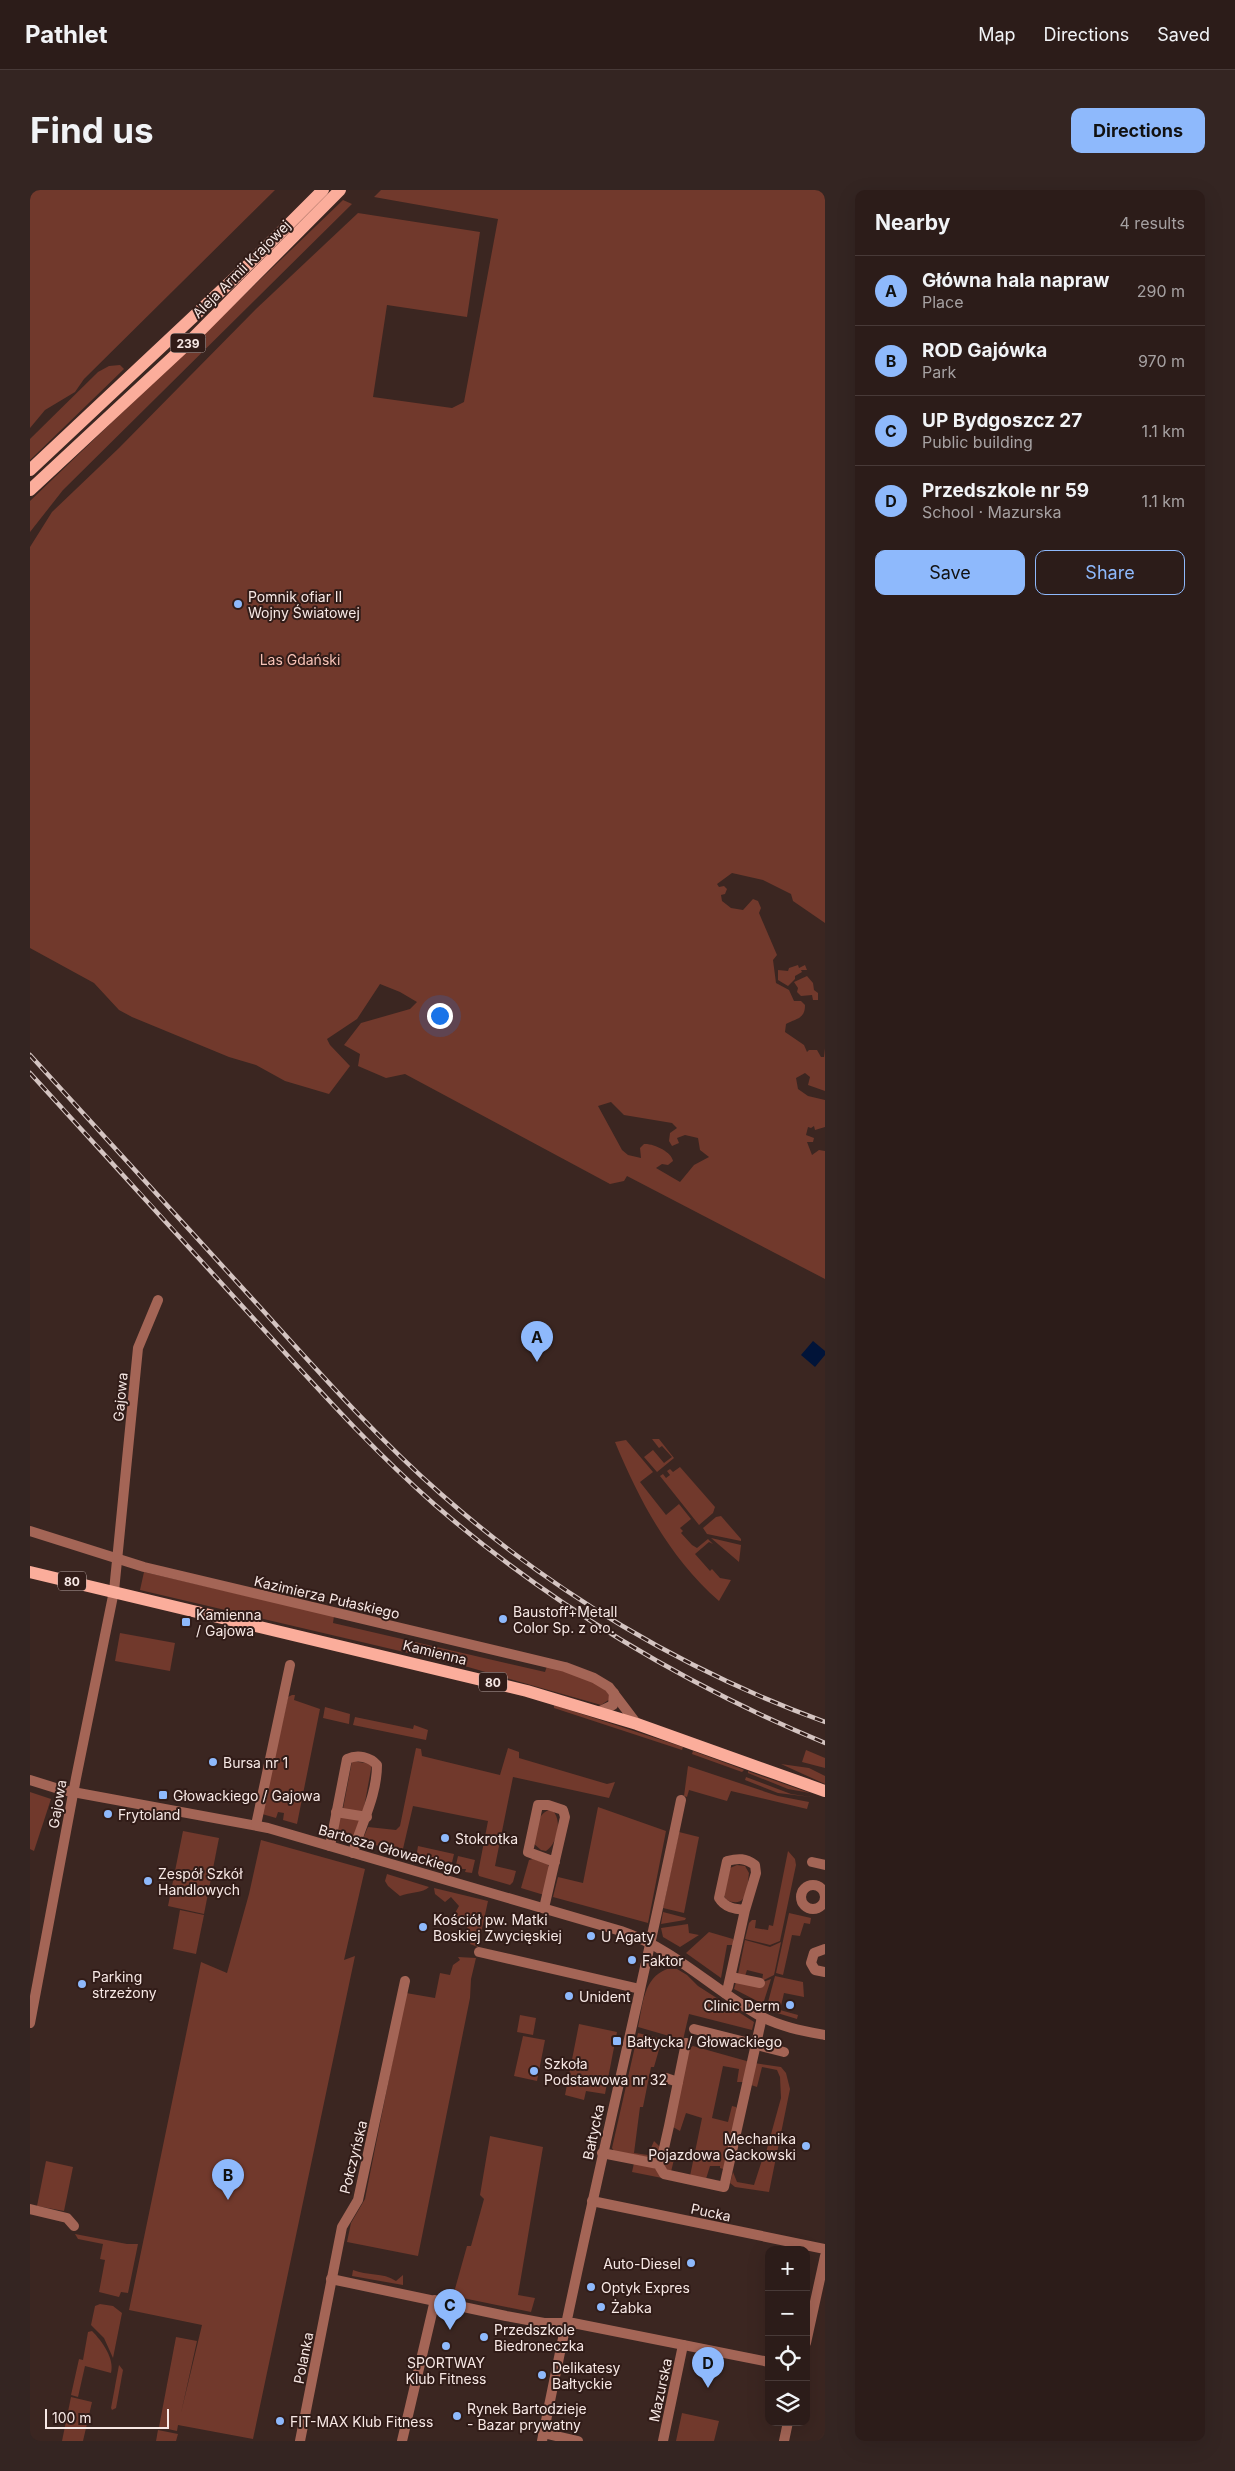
<!DOCTYPE html>
<html lang="en">
<head>
<meta charset="utf-8">
<style>
  :root { --surface:#2c1c19; --page:#342522; --text:#f1f3f6; --muted:#a6a1a2; --line:#483a38; --accent:#8eb9fc }
  body { margin:0; font-family:Inter,sans-serif; background:var(--page); color:var(--text) }
  .controls { position:absolute; right:15px; bottom:15px; display:grid; overflow:hidden; border-radius:10px; box-shadow:0 5px 20px #0002 }
  .controls button { width:45px; height:45px; display:grid; place-items:center; padding:0; border:0; border-bottom:1px solid var(--line); background:var(--surface); color:var(--text); font:25px sans-serif }
  .scale { position:absolute; left:15px; bottom:12px; width:124px; box-sizing:border-box; padding-left:5px; border:2px solid #f7e8e5; border-top:0; font-size:14px; line-height:18px; white-space:nowrap; color:#f7e8e5; -webkit-text-stroke:4px #311c18; paint-order:stroke }
  .you { position:absolute; left:409px; top:825px; width:18px; height:18px; margin:-12px; border:4px solid #fff; border-radius:50%; background:#1a73e8; box-shadow:0 0 0 8px #1a73e833 }
  .badge { display:grid; place-items:center; width:32px; height:32px; border-radius:50%; background:var(--accent); color:#111; font-size:16px; font-weight:700 }
  .pin { position:absolute; translate:-50% -41px; filter:drop-shadow(0 1px 2px #0008) }
  .pin::after { content:''; position:absolute; top:26px; width:18px; height:15px; background:inherit; clip-path:polygon(0 0,100% 0,50% 100%) }
  .list { margin:0; padding:0; list-style:none }
  h2 { display:flex; justify-content:space-between; align-items:center; height:65px; margin:0; padding:0 20px; font-size:21px }
  h2 small { font-size:16px; font-weight:400; color:var(--muted) }
  .list li { display:grid; grid-template-columns:32px 1fr auto; gap:15px; align-items:center; box-sizing:border-box; height:70px; padding:0 20px; border-top:1px solid var(--line) }
  .list b { display:block; font-size:19px; white-space:nowrap }
  .list p { margin:0; font-size:16px; white-space:nowrap; color:var(--muted) }
  .list em { font-size:16px; font-style:normal; color:var(--muted) }
  .actions { display:flex; gap:10px; padding:15px 20px }
  .actions a { flex:1; padding:11px 0; border:1px solid var(--accent); border-radius:10px; text-align:center; font-size:18px; color:var(--accent) }
  .actions .main { background:var(--accent); color:#111 }
  .icon { flex:none; width:28px; height:28px; fill:none; stroke:currentColor; stroke-width:2; stroke-linecap:round; stroke-linejoin:round }
  .map { position:relative; flex:none; width:795px; height:2251px; overflow:hidden; border-radius:10px }
  header { display:flex; align-items:center; gap:30px; box-sizing:border-box; height:70px; padding:0 25px; background:var(--surface); border-bottom:1px solid var(--line) }
  header strong { font-size:24px }
  nav { display:flex; gap:28px; margin-inline-start:auto; font-size:18px }
  .intro { display:flex; align-items:center; justify-content:space-between; box-sizing:border-box; height:120px; padding:0 30px }
  h1 { margin:0; font-size:35px }
  .button { padding:12px 22px; border-radius:10px; background:var(--accent); color:#111; font-size:18px; font-weight:700 }
  main { display:flex; gap:30px; padding:0 30px }
  aside { flex:1; background:var(--surface); border-radius:10px; box-shadow:0 5px 20px #0002 }
  .map>svg:first-child { display:block }
  .green { fill:#71392c; fill-rule:evenodd }
  .water { fill:#011439 }
  .lines { fill:none; stroke-linecap:round; stroke-linejoin:round }
  .minor { stroke:#a46556; stroke-width:10 }
  .major { stroke:#fbad9b; stroke-width:12 }
  .rail-casing { stroke:#d4c4c1; stroke-width:4.5 }
  .rail { stroke:#311c18; stroke-width:2.5; stroke-dasharray:8; stroke-linecap:butt }
  .poi-dot { fill:#8eb9fc; stroke:#311c18; stroke-width:2 }
  .labels { text-anchor:middle; dominant-baseline:central; stroke-width:4; stroke-linejoin:round; paint-order:stroke }
  .shield { fill:#311c18; stroke:#bcaba8; stroke-width:1 }
  .shield-label { font-size:12px; font-weight:bold; fill:#f7e8e5 }
  .street-label { font-size:14px; fill:#f7e8e5; stroke:#311c18 }
  .poi-label { font-size:14px; fill:#f7e8e5; stroke:#311c18; text-anchor:start }
  .park-label { font-size:14px; fill:#f7c2b6; stroke:#311c18 }
</style>
</head>
<body>
<header>
<strong>Pathlet</strong>
<nav><a>Map</a><a>Directions</a><a>Saved</a></nav>
</header>
<div class="intro"><h1>Find us</h1><a class="button">Directions</a></div>
<main>
<div class="map">
<svg width="795" height="2251" viewBox="0 0 795 2251">
  <rect width="100%" height="100%" fill="#3b2621"/>
  <g class="green">
    <path d="M0 0H245L54 189 45 202 15 220 0 238Z"/>
    <path d="M351 0H795V733L763 711 761 704 733 690 702 683 687 694 689 697 694 696 697 699 695 704 691 705 692 711 701 718 713 720 723 709 728 711 731 718 729 723 747 765 743 770 746 793 759 800 764 811H771L775 815C775 829 767 828 756 834L755 842 774 855 777 862 779 860H787L791 867H794L795 858V901L778 895 780 887 775 883 766 888 768 899 778 906 795 910V937L785 940 784 936 781 938 778 937 776 945 784 948 783 952H777L782 965 789 960 795 961V1089L597 986 594 991 580 994 375 884 356 888 328 876 330 864 314 855 331 833 380 819 387 812 370 802 350 794 327 829 297 849 300 855 320 876 299 904 255 891 226 875 199 867 102 827 89 820 64 793 0 758V357L22 322 89 258 226 119 328 23 450 42 437 127 357 115 343 207 422 218 434 212 468 29 344 7ZM581 912 594 925 642 933 647 938 640 943 639 951 642 956 649 953 647 948 655 945 668 948 670 960 679 967 664 975 650 992 626 978 632 974 638 975 643 971C642 962 623 953 614 954L610 958 611 968 598 965 592 960 568 916Z"/>
    <path d="M313 10 322 14 33 300 0 342V311Z"/>
    <path d="M90 175 94 179 0 270V249L68 182 79 176Z"/>
    <path d="M768 775 769 778 775 775 777 780H771L772 782 765 786V789L758 796 748 790V780L758 781 759 778Z"/>
    <path d="M777 786 783 793 784 800 788 803V810H783L782 805 771 806 767 802 768 798 764 792Z"/>
    <path d="M622 1249H629L644 1268 627 1282 614 1267 623 1260 634 1273 642 1267 632 1256 629 1258Z"/>
    <path d="M596 1250 623 1282 610 1292 636 1325 649 1314 661 1329 650 1338 653 1341 651 1343 662 1355 667 1358 678 1349 683 1354 679 1352 665 1364 680 1381 682 1379 690 1388 701 1390 689 1411C640 1368 610 1312 585 1252Z"/>
    <path d="M650 1277 685 1317 683 1323 669 1335 630 1286 633 1284 636 1288 640 1285 637 1281 640 1279 643 1282Z"/>
    <path d="M691 1326 711 1349V1351L677 1344 673 1338 686 1327Z"/>
    <path d="M681 1348 711 1355 709 1372Z"/>
    <path d="M114 1382 304 1426 303 1433 515 1482 517 1476C532 1481 578 1490 580 1509L571 1515 438 1477 110 1400Z"/>
    <path d="M90 1443 145 1453 140 1481 85 1471Z"/>
    <path d="M262 1505H265L264 1510 290 1519 267 1634 253 1630 254 1623 248 1622 246 1628 232 1624 258 1507Z"/>
    <path d="M524 1515 653 1557 652 1560 524 1518Z"/>
    <path d="M295 1517 320 1524 319 1534 293 1528Z"/>
    <path d="M325 1527 383 1539 384 1535 398 1540 396 1550 323 1535Z"/>
    <path d="M386 1558 391 1559 392 1566 470 1585 478 1558 489 1562V1568L577 1594 585 1592 579 1608 483 1587 465 1676 486 1681 483 1692 480 1695 449 1686 448 1683 458 1631 383 1616 372 1663 332 1651 338 1637 366 1640 370 1636Z"/>
    <path d="M776 1560 795 1568V1578L772 1572Z"/>
    <path d="M663 1561 712 1579 714 1580 712 1582 662 1564Z"/>
    <path d="M322 1571 342 1574 333 1623 313 1619Z"/>
    <path d="M751 1574 779 1578 795 1586V1594Z"/>
    <path d="M658 1576 748 1606 779 1612 777 1619 701 1601 697 1611 659 1600 657 1607 654 1606Z"/>
    <path d="M718 1581 720 1582 780 1603 758 1599 718 1583Z"/>
    <path d="M716 1587 761 1604 781 1607 748 1603 715 1590Z"/>
    <path d="M0 1602 21 1609 4 1661 0 1659Z"/>
    <path d="M568 1617 636 1641 618 1733 523 1707 528 1687 553 1693Z"/>
    <path d="M519 1620 524 1622C532 1633 527 1654 516 1661L511 1660 503 1653C506 1641 506 1625 519 1620Z"/>
    <path d="M310 1626 331 1631 323 1650 307 1645Z"/>
    <path d="M153 1641 189 1648 174 1724 138 1716Z"/>
    <path d="M649 1642 669 1647 654 1723 633 1718Z"/>
    <path d="M231 1650 335 1679 314 1770 325 1766 223 2249 148 2235 147 2241 129 2237 146 2147 167 2151 151 2223 172 2135 99 2120 171 1772 197 1783 219 1704Z"/>
    <path d="M388 1656 424 1664 421 1677 406 1671 405 1674 386 1668Z"/>
    <path d="M758 1661 765 1669 766 1675 750 1751 740 1755 715 1749 719 1733 722 1730H726L725 1738 738 1740 739 1735 743 1736Z"/>
    <path d="M428 1666 445 1670 442 1683 435 1682 436 1679H425Z"/>
    <path d="M503 1669 518 1674 520 1682 514 1705 491 1698 499 1670Z"/>
    <path d="M707 1675 715 1676 719 1683C717 1699 718 1719 696 1710L694 1705 700 1678Z"/>
    <path d="M357 1684 399 1697C393 1703 380 1702 370 1706L358 1696 355 1691Z"/>
    <path d="M404 1698 458 1711 448 1757 440 1754 443 1747 438 1740 435 1730 428 1731 425 1723 429 1716 421 1707 415 1712 405 1704Z"/>
    <path d="M150 1720 174 1725 166 1764 143 1759Z"/>
    <path d="M633 1722 656 1728 655 1730 631 1734Z"/>
    <path d="M759 1723 781 1728 780 1734 774 1733 770 1746 762 1745 753 1785 746 1783Z"/>
    <path d="M658 1734 659 1743 669 1745 650 1757 633 1747 631 1738Z"/>
    <path d="M679 1742 703 1749V1755H697L691 1788 656 1763Z"/>
    <path d="M715 1750 740 1757 751 1752 744 1785 732 1791 733 1784 717 1780 715 1786 708 1784Z"/>
    <path d="M428 1767 446 1768 441 1789 440 1808 388 2066 317 2052 321 2033 335 2009 376 1803 405 1808 410 1783 420 1785 423 1775 430 1770Z"/>
    <path d="M637 1779H647L657 1785 668 1796 724 1832 722 1840 659 1824 653 1850 608 1837C613 1815 613 1788 637 1779Z"/>
    <path d="M745 1786 773 1792 774 1807 754 1803 750 1820 768 1825 767 1829 744 1822 737 1816Z"/>
    <path d="M741 1789 733 1814 704 1799 706 1792H733Z"/>
    <path d="M490 1825 506 1828 503 1845 487 1842Z"/>
    <path d="M549 1834 587 1842 575 1904 556 1901 554 1910 535 1905Z"/>
    <path d="M608 1843 632 1849 624 1877H621L613 1917H610L604 1963 618 1965 624 1951 632 1959 627 1969 584 1961 582 1958Z"/>
    <path d="M493 1846 515 1850 507 1891 484 1886Z"/>
    <path d="M663 1856 720 1872 713 1892H707L709 1879 693 1876 682 1928 698 1932 702 1916 706 1917 709 1922 696 1980 690 1978V1976H680L676 1989 641 1984 634 1978 635 1967 645 1965 641 1982 660 1986 672 1928 656 1923 650 1941 643 1937 657 1859Z"/>
    <path d="M724 1873 751 1877 756 1883 760 1899 739 2002 705 1997 700 1993 703 1982 707 1992 724 1995 733 1967 735 1966 751 1908 750 1887 747 1880 732 1877 727 1897 721 1895Z"/>
    <path d="M460 1946 513 1957 488 2105 505 2108 501 2122 423 2106 437 2056H441L454 2009 450 2005Z"/>
    <path d="M16 1971 43 1977 34 2021 7 2016Z"/>
    <path d="M604 1973 621 1975 637 1989 602 1982Z"/>
    <path d="M45 2044 97 2054H108L98 2103 91 2102 89 2107 69 2102 75 2070 70 2069 73 2054 48 2049Z"/>
    <path d="M323 2080C337 2086 353 2082 366 2091L373 2085V2095L322 2086Z"/>
    <path d="M70 2114 83 2116 92 2123 83 2168 74 2148 61 2135 65 2116Z"/>
    <path d="M62 2141C72 2151 85 2169 81 2183L55 2176 48 2207 41 2205 49 2169 53 2170 58 2142Z"/>
    <path d="M89 2175 93 2180 86 2218 82 2220 81 2218Z"/>
    <path d="M41 2207 62 2212 53 2251H32Z"/>
    <path d="M652 2223 689 2231 684 2251H646Z"/>
    <path d="M128 2240 148 2244 146 2251H126Z"/>
  </g>
  <path class="water" d="M783 1151 795 1161V1165L785 1177 771 1165Z"/>
  <g class="lines">
    <g class="minor">
      <path d="M0 1341 114 1377 535 1477 564 1488 579 1497 607 1534"/>
      <path d="M568 1522 583 1515 584 1503"/>
      <path d="M0 1590 32 1600 238 1638 591 1741C645 1759 683 1800 732 1827 751 1837 774 1841 795 1845"/>
      <path d="M306 1622 337 1627"/>
      <path d="M226 1635 260 1475"/>
      <path d="M300 1656 317 1569C328 1564 340 1567 347 1575 347 1606 331 1634 323 1663"/>
      <path d="M782 1672 795 1675"/>
      <circle cx="783" cy="1707" r="12"/>
      <path d="M514 1718 535 1627 533 1620 518 1615H508L498 1662 525 1672"/>
      <path d="M795 1759 784 1763 781 1773 785 1780 795 1782"/>
      <path d="M449 1762 610 1799"/>
      <path d="M701 1787 730 1793"/>
      <path d="M695 1803 698 1797 715 1720 726 1683 725 1675C715 1668 709 1668 697 1671L689 1708C695 1718 705 1719 715 1720"/>
      <path d="M0 1833 46 1588 84 1401 108 1158 128 1110"/>
      <path d="M664 1839 754 1862"/>
      <path d="M636 1888 648 1892"/>
      <path d="M572 1963 628 1974 634 1984 694 1997 732 1827"/>
      <path d="M628 1974 632 1967 639 1936 656 1853"/>
      <path d="M562 2011 795 2059"/>
      <path d="M0 2019 37 2028 44 2036"/>
      <path d="M301 2089 476 2126 514 2133H543L739 2172"/>
      <path d="M776 2153 795 2066"/>
      <path d="M513 2243 548 2251"/>
      <path d="M270 2251 312 2037 328 2010 375 1791"/>
      <path d="M372 2251 405 2110"/>
      <path d="M512 2251C554 2036 607 1824 651 1610"/>
      <path d="M633 2251 653 2155"/>
      <path d="M754 2251 758 2232"/>
    </g>
    <g class="major">
      <path d="M0 280 211 82 293 0"/>
      <path d="M0 300 156 155 310 0"/>
      <path d="M0 1382 497 1501 607 1534 795 1601"/>
    </g>
    <defs>
      <g id="rail">
        <path d="M0 865C76 948 152 1032 228 1115 287 1180 345 1246 411 1304 523 1403 655 1481 795 1532"/>
        <path d="M0 883C75 965 150 1047 224 1129 282 1192 339 1257 404 1314 519 1414 655 1495 795 1553"/>
      </g>
    </defs>
    <use href="#rail" class="rail-casing"/>
    <use href="#rail" class="rail"/>
  </g>
  <g class="poi-dot">
    <circle cx="208" cy="414" r="5"/>
    <circle cx="473" cy="1429" r="5"/>
    <rect x="151" y="1427" width="10" height="10" rx="2.5"/>
    <circle cx="183" cy="1572" r="5"/>
    <rect x="128" y="1600" width="10" height="10" rx="2.5"/>
    <circle cx="78" cy="1624" r="5"/>
    <circle cx="415" cy="1648" r="5"/>
    <circle cx="118" cy="1691" r="5"/>
    <circle cx="393" cy="1737" r="5"/>
    <circle cx="561" cy="1746" r="5"/>
    <circle cx="602" cy="1770" r="5"/>
    <circle cx="52" cy="1794" r="5"/>
    <circle cx="539" cy="1806" r="5"/>
    <circle cx="760" cy="1815" r="5"/>
    <rect x="582" y="1846" width="10" height="10" rx="2.5"/>
    <circle cx="504" cy="1881" r="5"/>
    <circle cx="776" cy="1956" r="5"/>
    <circle cx="661" cy="2073" r="5"/>
    <circle cx="561" cy="2097" r="5"/>
    <circle cx="571" cy="2117" r="5"/>
    <circle cx="454" cy="2147" r="5"/>
    <circle cx="416" cy="2156" r="5"/>
    <circle cx="512" cy="2185" r="5"/>
    <circle cx="427" cy="2226" r="5"/>
    <circle cx="250" cy="2231" r="5"/>
  </g>
  <g class="labels">
    <g class="shield">
      <rect x="140.5" y="143.5" width="35" height="19" rx="4"/>
      <rect x="28" y="1381.5" width="28" height="19" rx="4"/>
      <rect x="449" y="1482.5" width="28" height="19" rx="4"/>
    </g>
    <g class="shield-label">
      <text x="158" y="153">239</text>
      <text x="42" y="1391">80</text>
      <text x="463" y="1492">80</text>
    </g>
    <g class="street-label">
      <text transform="translate(211 79) rotate(-45)">Aleja Armii Krajowej</text>
      <text transform="translate(90 1207) rotate(-85)">Gajowa</text>
      <text transform="translate(297 1407) rotate(13)">Kazimierza Pułaskiego</text>
      <text transform="translate(405 1462) rotate(14)">Kamienna</text>
      <text transform="translate(27 1614) rotate(-80)">Gajowa</text>
      <text transform="translate(360 1659) rotate(16)">Bartosza Głowackiego</text>
      <text transform="translate(563 1942) rotate(-78)">Bałtycka</text>
      <text transform="translate(323 1967) rotate(-76)">Połczyńska</text>
      <text transform="translate(681 2022) rotate(12)">Pucka</text>
      <text transform="translate(273 2168) rotate(-79)">Polanka</text>
      <text transform="translate(630 2200) rotate(-78)">Mazurska</text>
    </g>
    <g class="poi-label">
      <text x="218" y="406">Pomnik ofiar II<tspan x="218" dy="16">Wojny Światowej</tspan></text>
      <text x="483" y="1421">Baustoff+Metall<tspan x="483" dy="16">Color Sp. z o.o.</tspan></text>
      <text x="166" y="1424">Kamienna<tspan x="166" dy="16">/ Gajowa</tspan></text>
      <text x="193" y="1572">Bursa nr 1</text>
      <text x="143" y="1605">Głowackiego / Gajowa</text>
      <text x="88" y="1624">Frytoland</text>
      <text x="425" y="1648">Stokrotka</text>
      <text x="128" y="1683">Zespół Szkół<tspan x="128" dy="16">Handlowych</tspan></text>
      <text x="403" y="1729">Kościół pw. Matki<tspan x="403" dy="16">Boskiej Zwycięskiej</tspan></text>
      <text x="571" y="1746">U Agaty</text>
      <text x="612" y="1770">Faktor</text>
      <text x="62" y="1786">Parking<tspan x="62" dy="16">strzeżony</tspan></text>
      <text x="549" y="1806">Unident</text>
      <text x="750" y="1815" text-anchor="end">Clinic Derm</text>
      <text x="597" y="1851">Bałtycka / Głowackiego</text>
      <text x="514" y="1873">Szkoła<tspan x="514" dy="16">Podstawowa nr 32</tspan></text>
      <text x="766" y="1948" text-anchor="end">Mechanika<tspan x="766" dy="16">Pojazdowa Gackowski</tspan></text>
      <text x="651" y="2073" text-anchor="end">Auto-Diesel</text>
      <text x="571" y="2097">Optyk Expres</text>
      <text x="581" y="2117">Żabka</text>
      <text x="464" y="2139">Przedszkole<tspan x="464" dy="16">Biedroneczka</tspan></text>
      <text x="416" y="2172" text-anchor="middle">SPORTWAY<tspan x="416" dy="16">Klub Fitness</tspan></text>
      <text x="522" y="2177">Delikatesy<tspan x="522" dy="16">Bałtyckie</tspan></text>
      <text x="437" y="2218">Rynek Bartodzieje<tspan x="437" dy="16">- Bazar prywatny</tspan></text>
      <text x="260" y="2231">FIT-MAX Klub Fitness</text>
    </g>
    <g class="park-label">
      <text x="270" y="469">Las Gdański</text>
    </g>
  </g>
</svg>
<div class="controls">
<button>+</button>
<button>−</button>
<button><svg class="icon" aria-label="locate" viewBox="0 0 24 24"><circle cx="12" cy="12" r="6"/><path d="M12 2v4M12 18v4M2 12h4M18 12h4"/></svg></button>
<button><svg class="icon" aria-label="layers" viewBox="0 0 24 24"><path d="M12 4l9 5-9 5-9-5zM3 14l9 5 9-5"/></svg></button>
</div>
<div class="scale">100 m</div>
<div class="you"></div>
<div class="pin badge" style="left:507px;top:1172px">A</div>
<div class="pin badge" style="left:198px;top:2010px">B</div>
<div class="pin badge" style="left:420px;top:2140px">C</div>
<div class="pin badge" style="left:678px;top:2198px">D</div>
</div>
<aside>
<h2>Nearby<small>4 results</small></h2>
<ul class="list">
<li><span class="badge">A</span><div><b>Główna hala napraw</b><p>Place</p></div><em>290 m</em></li>
<li><span class="badge">B</span><div><b>ROD Gajówka</b><p>Park</p></div><em>970 m</em></li>
<li><span class="badge">C</span><div><b>UP Bydgoszcz 27</b><p>Public building</p></div><em>1.1 km</em></li>
<li><span class="badge">D</span><div><b>Przedszkole nr 59</b><p>School · Mazurska</p></div><em>1.1 km</em></li>
</ul>
<div class="actions"><a class="main">Save</a><a>Share</a></div>
</aside>
</main>
</body>
</html>
